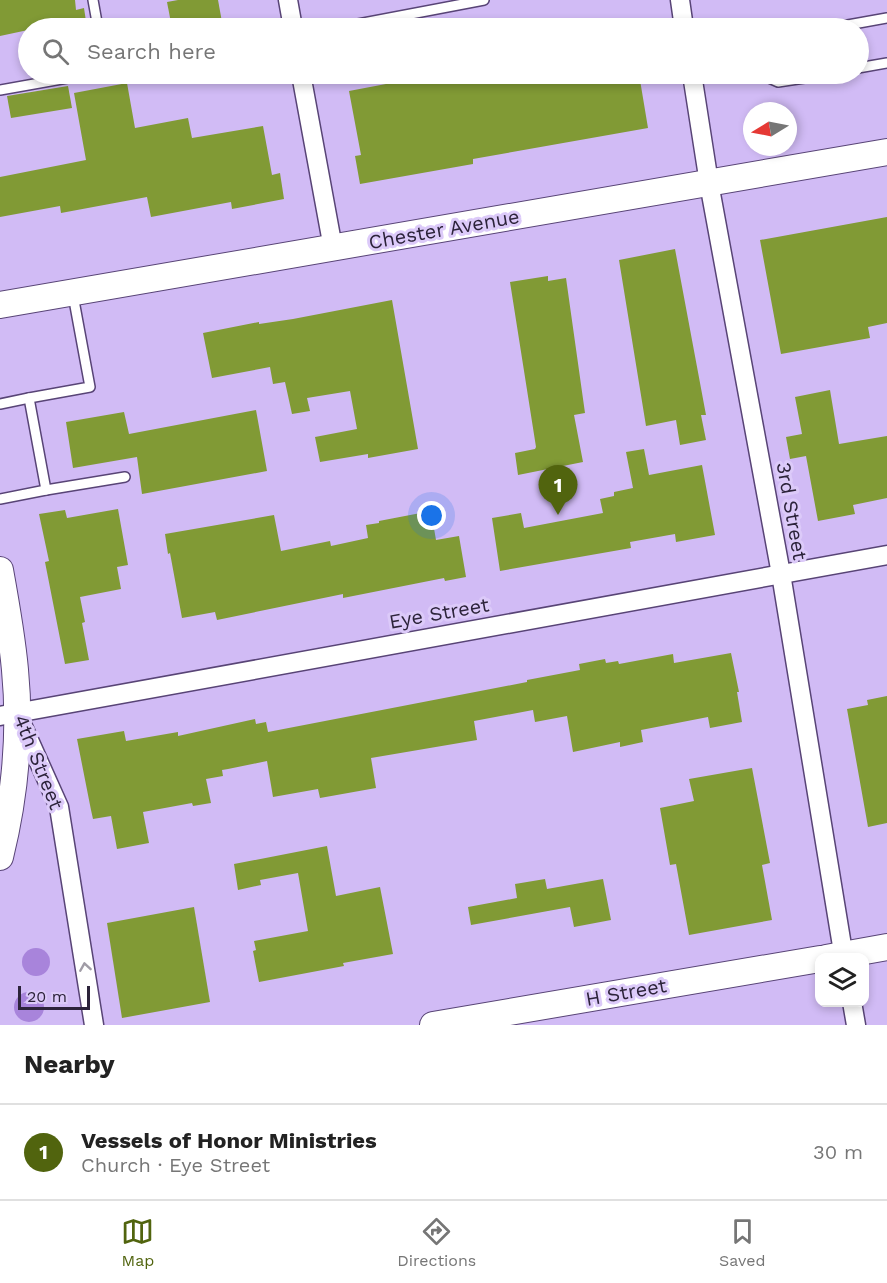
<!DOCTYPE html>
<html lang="en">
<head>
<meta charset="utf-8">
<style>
  :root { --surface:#fff; --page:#f6f6f6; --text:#222; --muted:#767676; --line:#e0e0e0; --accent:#51640e }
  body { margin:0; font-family:"Work Sans",sans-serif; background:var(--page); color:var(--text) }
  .controls { position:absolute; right:18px; bottom:18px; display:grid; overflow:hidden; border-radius:12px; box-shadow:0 3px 9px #0003 }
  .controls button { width:54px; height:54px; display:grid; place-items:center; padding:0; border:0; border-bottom:2px solid var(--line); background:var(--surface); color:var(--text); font:30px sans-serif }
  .compass { position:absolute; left:743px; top:102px; width:54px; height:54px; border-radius:50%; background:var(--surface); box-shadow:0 3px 9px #0003; rotate:260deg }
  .scale { position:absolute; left:18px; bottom:15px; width:72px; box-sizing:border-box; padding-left:6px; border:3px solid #2c233a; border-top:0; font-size:16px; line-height:21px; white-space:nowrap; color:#2c233a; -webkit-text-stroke:4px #dccaf9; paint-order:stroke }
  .you { position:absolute; left:432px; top:516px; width:21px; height:21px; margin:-15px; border:4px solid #fff; border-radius:50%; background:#1a73e8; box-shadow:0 0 0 9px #1a73e833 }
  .badge { display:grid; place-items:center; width:39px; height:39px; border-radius:50%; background:var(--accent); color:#fff; font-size:20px; font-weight:700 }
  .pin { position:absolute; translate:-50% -50px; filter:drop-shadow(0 2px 3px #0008) }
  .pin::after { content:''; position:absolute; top:32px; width:21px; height:18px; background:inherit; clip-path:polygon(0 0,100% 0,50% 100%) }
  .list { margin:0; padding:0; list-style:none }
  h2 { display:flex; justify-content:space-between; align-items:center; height:78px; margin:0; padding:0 24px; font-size:26px }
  h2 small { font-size:20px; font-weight:400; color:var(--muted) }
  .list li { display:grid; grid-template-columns:39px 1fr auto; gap:18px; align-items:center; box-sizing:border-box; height:96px; padding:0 24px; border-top:2px solid var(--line) }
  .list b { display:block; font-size:22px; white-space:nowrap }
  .list p { margin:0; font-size:20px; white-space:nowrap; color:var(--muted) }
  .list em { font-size:20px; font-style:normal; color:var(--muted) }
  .icon { flex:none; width:33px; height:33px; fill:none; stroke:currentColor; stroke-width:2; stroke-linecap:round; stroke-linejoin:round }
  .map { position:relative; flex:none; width:887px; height:1025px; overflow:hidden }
  .search { position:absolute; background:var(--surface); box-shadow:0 3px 9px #0003; left:18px; right:18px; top:18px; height:66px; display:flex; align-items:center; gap:15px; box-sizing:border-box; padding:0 21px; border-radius:33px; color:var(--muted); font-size:22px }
  .sheet { height:174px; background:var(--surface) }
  nav { display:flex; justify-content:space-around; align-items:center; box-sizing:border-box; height:84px; border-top:2px solid var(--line); background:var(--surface); font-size:16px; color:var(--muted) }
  nav a { display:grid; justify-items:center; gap:3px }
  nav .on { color:var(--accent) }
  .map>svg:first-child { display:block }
  .forest { fill:#a884db }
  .building { fill:#819a35 }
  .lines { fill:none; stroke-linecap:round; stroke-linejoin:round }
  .lane-casing { stroke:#584476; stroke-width:12 }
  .street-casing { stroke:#584476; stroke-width:21 }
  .secondary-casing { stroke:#584476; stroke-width:28 }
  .lane { stroke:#fff; stroke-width:9 }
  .street { stroke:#fff; stroke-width:18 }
  .secondary { stroke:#fff; stroke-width:26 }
  .oneway { stroke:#a09ca6 }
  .labels { text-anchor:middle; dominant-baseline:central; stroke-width:6; stroke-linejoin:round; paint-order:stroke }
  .street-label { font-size:20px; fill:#2c233a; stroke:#dccaf9 }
</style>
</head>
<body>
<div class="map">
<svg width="887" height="1025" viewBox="0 0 887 1025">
  <rect width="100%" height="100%" fill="#d1bbf5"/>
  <g class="forest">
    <circle cx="36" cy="962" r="14"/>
    <circle cx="29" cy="1007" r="15"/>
  </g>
  <g class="building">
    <path d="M0 0H75L76 10 84 8 87 28H28V30L0 36Z"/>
    <path d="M178 0H218L222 22 186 28H172L167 2Z"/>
    <path d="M406 74H639L648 128 473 159V164L360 184 355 156 361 155 349 91 407 80Z"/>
    <path d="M127 83 135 128 188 118 192 138 263 126 272 175 280 173 284 199 232 209 231 202 151 217 147 197 61 213 60 206 0 217V177L86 160 74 93Z"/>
    <path d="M68 86 72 108 11 118 7 96Z"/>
    <path d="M887 217V323L868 327 870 338 781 354 760 240Z"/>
    <path d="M675 249 706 415H701L706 440 680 445 676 420 646 426 619 260Z"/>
    <path d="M548 276V281L566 278 585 413 574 415 583 462 518 475 515 453 535 449 536 447 510 282Z"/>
    <path d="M392 300 418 449 368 458V454L320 462 315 437 357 429 350 391 307 398 310 411 292 414 285 382 273 384 270 367 212 378 203 333 259 322V324L293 319Z"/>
    <path d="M830 390 839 444 887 436V498L853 505 855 514 818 521 806 456 790 459 786 437 802 434 795 397Z"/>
    <path d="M256 410 267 471 142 494 137 457 73 468 66 422 124 412 129 434Z"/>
    <path d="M644 449 649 475 702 465 715 535 676 542 675 534 630 542 631 548 500 571 492 518 521 513 524 528 603 513 600 499 614 496V492L633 488 626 452Z"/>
    <path d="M118 509 128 565 117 567 121 589 80 597 85 622 82 623 89 660 65 664 45 562 49 561 39 514 65 510 67 518Z"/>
    <path d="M431 511 436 540 459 536 466 577 445 581 444 578 343 598V594L217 620 215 612 182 618 170 553 168 554 165 534 274 515 281 551 330 541 331 546 368 538 366 525 379 523V521Z"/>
    <path d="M731 653 739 692H737L742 722 710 728 708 717 641 730 643 742 620 747V742L573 752 567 716 535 722 533 710 474 721 477 740 371 758 376 788 320 798 318 789 273 797 267 761 228 769 222 770 223 776 206 779 211 803 193 806 192 803 143 812 149 843 117 849 111 816 93 819 91 810 77 739 124 731 126 741 178 732V736L255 719 256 724 266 722 268 732 527 682V680L580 670 579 664 605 659 606 663 618 661 619 664 673 654 674 663Z"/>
    <path d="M887 696V823L868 827 847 709 868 705 867 700Z"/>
    <path d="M752 768 770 863 762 865 772 920 689 935 676 864 670 865 660 808 694 801 689 779Z"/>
    <path d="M327 846 336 896 380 887 393 954 343 963 344 966 259 982 253 951 256 950 254 941 308 931 298 873 260 880 261 885 238 890 234 864Z"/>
    <path d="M545 879 547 889 603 879 611 920 574 927 570 907 471 925 468 907 517 898 515 884Z"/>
    <path d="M194 907 210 1002 122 1018 107 923Z"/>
  </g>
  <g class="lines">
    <defs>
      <g id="lane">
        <path d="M93 0 98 28"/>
        <path d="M337 28 484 0"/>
        <path d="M831 28 887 18"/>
        <path d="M858 68 887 63"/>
        <path d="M760 74 778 82 831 74"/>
        <path d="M0 90 90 74"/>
        <path d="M0 404 29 398"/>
        <path d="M46 490 125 477"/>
        <path d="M0 499 46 490 29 398 90 387 73 295"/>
      </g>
      <g id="street">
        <path d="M288 0 293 28"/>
        <path d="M680 0 684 28"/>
        <path d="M301 74 333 248"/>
        <path d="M692 74 709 183 781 574 844 958"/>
        <path d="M0 716 887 555"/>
        <path d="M20 720 59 807 94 1025"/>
        <path d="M852 1002 856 1025"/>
      </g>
      <g id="secondary">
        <path d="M0 305 887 152"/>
        <path d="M0 570C6 603 12 636 15 670 21 732 15 796 0 857"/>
        <path d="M826 958 887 947"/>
        <path d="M433 1025 820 959"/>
      </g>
    </defs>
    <use href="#lane" class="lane-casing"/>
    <use href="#street" class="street-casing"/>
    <use href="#secondary" class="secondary-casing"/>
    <use href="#lane" class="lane"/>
    <use href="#street" class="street"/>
    <use href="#secondary" class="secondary"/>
  </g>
  <defs><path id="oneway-chevron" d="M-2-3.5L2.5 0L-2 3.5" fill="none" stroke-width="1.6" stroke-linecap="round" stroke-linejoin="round" transform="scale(1.5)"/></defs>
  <use class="oneway" href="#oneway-chevron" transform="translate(85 967) rotate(-99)"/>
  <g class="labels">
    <g class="street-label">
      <text transform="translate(444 229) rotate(-10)">Chester Avenue</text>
      <text transform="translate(792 511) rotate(80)">3rd Street</text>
      <text transform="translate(439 613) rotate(-10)">Eye Street</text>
      <text transform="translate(39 762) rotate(68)">4th Street</text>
      <text transform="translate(626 992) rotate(-10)">H Street</text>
    </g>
  </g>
</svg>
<div class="controls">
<button><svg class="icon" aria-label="layers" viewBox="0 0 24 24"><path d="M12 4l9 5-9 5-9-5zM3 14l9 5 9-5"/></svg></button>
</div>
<svg class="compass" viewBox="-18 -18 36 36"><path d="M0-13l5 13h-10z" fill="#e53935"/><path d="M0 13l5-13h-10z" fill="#767676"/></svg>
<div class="scale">20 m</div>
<div class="you"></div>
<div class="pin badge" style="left:558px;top:515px">1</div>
<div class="search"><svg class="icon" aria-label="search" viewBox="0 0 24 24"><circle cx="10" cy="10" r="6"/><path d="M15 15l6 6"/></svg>Search here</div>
</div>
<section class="sheet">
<h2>Nearby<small></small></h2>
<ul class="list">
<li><span class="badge">1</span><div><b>Vessels of Honor Ministries</b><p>Church · Eye Street</p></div><em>30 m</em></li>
</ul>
</section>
<nav>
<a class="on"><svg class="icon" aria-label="map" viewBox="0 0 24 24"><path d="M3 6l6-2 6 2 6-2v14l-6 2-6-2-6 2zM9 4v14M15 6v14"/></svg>Map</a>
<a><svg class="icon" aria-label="directions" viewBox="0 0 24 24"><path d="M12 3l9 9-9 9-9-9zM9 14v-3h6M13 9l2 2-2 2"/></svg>Directions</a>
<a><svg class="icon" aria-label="saved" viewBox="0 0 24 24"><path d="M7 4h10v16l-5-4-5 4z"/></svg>Saved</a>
</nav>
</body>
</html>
